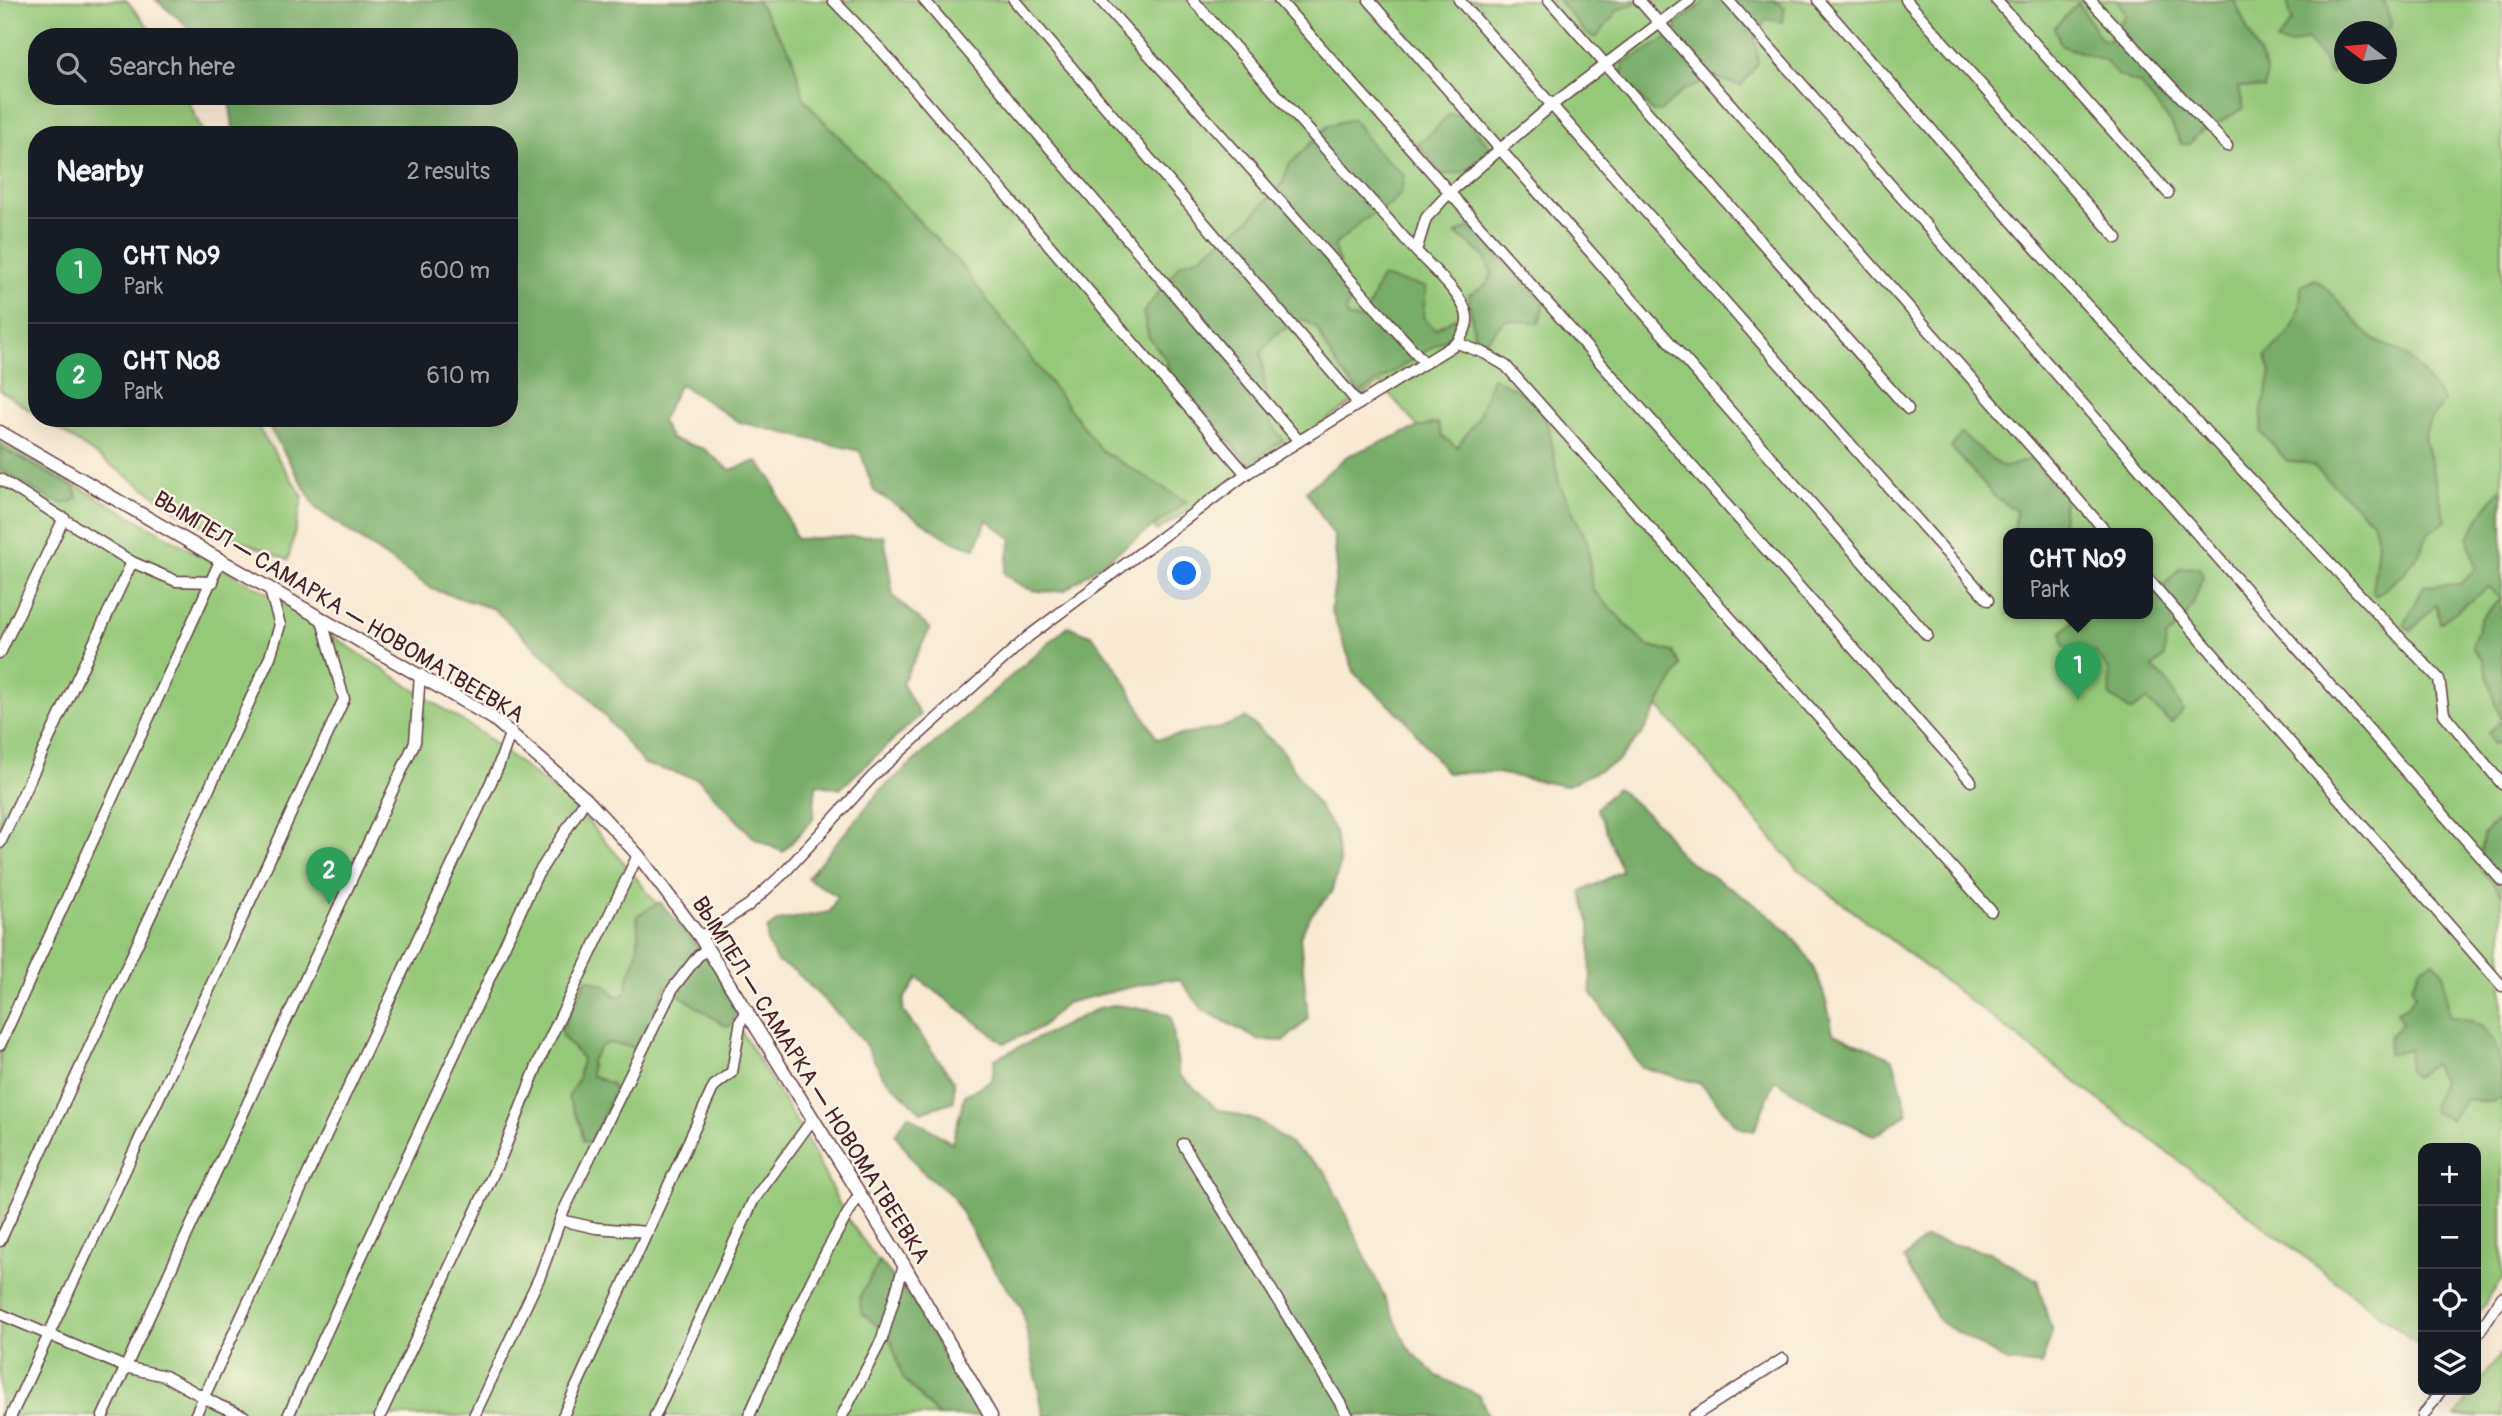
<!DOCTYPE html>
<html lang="en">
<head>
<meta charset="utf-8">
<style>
  :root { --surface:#171b24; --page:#242831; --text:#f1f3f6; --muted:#9ea1a6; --line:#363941; --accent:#8c9099 }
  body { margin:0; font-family:Pangolin,sans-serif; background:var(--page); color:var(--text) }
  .controls { position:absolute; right:21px; bottom:21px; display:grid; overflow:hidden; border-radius:14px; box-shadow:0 7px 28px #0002 }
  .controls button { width:63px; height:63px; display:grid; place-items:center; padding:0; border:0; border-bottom:2px solid var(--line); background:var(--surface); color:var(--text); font:35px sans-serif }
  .compass { position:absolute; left:2334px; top:21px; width:63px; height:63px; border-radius:50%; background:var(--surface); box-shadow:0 7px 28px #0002; rotate:286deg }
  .you { position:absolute; left:1185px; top:574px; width:24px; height:24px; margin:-18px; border:5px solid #fff; border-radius:50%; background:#1a73e8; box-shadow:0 0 0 10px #1a73e833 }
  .badge { display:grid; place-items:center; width:46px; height:46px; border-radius:50%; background:var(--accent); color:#fff; font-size:23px; font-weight:700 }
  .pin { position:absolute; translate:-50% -58px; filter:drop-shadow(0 2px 4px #0008) }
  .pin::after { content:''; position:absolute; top:37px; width:24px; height:21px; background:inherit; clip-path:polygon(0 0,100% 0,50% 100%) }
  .popup { position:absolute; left:2003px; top:528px; width:150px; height:91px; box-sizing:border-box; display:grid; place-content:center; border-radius:14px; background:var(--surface); filter:drop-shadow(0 2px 5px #0005); font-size:23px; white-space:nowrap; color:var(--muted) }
  .popup b { font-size:26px; color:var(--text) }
  .popup::after { content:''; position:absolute; left:50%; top:100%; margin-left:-14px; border:14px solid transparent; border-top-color:var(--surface) }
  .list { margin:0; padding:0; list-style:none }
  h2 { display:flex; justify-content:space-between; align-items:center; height:91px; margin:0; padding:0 28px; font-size:30px }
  h2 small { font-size:23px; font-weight:400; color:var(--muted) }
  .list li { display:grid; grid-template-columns:46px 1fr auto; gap:21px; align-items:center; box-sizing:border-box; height:105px; padding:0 28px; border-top:2px solid var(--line) }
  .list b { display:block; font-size:26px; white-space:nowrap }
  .list p { margin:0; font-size:23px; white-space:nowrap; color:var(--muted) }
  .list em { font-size:23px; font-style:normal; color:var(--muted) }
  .icon { flex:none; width:38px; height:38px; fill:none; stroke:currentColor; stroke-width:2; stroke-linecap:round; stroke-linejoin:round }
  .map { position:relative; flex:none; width:2502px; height:1416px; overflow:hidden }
  .search { position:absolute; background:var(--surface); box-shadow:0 7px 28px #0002; left:28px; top:28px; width:490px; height:77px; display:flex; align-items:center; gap:18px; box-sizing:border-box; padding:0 24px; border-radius:28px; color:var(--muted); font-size:26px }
  .panel { position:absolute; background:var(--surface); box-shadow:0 7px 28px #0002; left:28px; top:126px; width:490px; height:301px; border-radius:28px }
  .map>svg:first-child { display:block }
  .green { fill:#95c979; stroke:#707452; stroke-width:2; fill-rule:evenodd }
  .forest { fill:#78ad69; stroke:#61664a; stroke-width:2 }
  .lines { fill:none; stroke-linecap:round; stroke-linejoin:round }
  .minor-casing { stroke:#643d44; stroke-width:13 }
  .major-casing { stroke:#643d44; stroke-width:15 }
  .minor { stroke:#fff; stroke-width:10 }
  .major { stroke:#fff; stroke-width:12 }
  .labels { text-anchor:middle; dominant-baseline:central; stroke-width:5; stroke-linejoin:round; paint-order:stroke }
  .street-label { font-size:23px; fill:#4a1f2b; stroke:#fcf5e5 }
</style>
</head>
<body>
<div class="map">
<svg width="2502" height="1416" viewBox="0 0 2502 1416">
  <rect width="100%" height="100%" fill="#fcf5e5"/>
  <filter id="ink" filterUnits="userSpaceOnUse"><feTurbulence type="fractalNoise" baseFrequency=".0143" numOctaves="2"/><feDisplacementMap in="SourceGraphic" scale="14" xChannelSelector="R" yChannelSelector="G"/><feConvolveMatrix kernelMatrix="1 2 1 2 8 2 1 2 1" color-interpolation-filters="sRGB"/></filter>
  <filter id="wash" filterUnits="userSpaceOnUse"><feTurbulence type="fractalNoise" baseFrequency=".00686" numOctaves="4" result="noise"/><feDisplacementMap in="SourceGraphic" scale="28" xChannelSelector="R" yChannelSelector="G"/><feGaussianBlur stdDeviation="1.57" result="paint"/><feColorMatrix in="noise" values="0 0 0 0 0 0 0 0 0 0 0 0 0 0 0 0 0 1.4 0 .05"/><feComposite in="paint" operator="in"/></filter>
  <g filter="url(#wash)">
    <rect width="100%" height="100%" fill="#f8e9d3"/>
    <g class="green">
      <path d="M0 0H126L157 37H37V96H186L204 135H37V415L0 390Z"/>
      <path d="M724 0H2502V1279L2476 1316V1148H2423V1348L1798 869 1381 384 1157 531ZM2344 32H2386V74H2344ZM2008 534H2148V614H2008Z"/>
      <path d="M42 418H252L303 497 288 560 193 521Z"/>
      <path d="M0 442 267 593 485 736 576 808 627 866 688 944 805 1136 845 1215 888 1275 975 1416H0Z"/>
      <path d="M2502 1352V1416H2456Z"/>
    </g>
    <g class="forest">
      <path d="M156 0H756L791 53 805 101 959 263 1101 450 1187 502 1065 590C1036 594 1027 592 1004 573L1012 539 987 520 975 548 952 541 874 491 860 451 739 422 680 384 661 421 671 439 704 449 730 470 757 461 772 480 796 539 884 535 893 596 930 629 902 683 920 715 840 789 816 784 813 819 783 852 755 839 698 779 644 764 589 697 494 609 432 589 317 509 264 418H509V135H234L229 98 215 96H509V37H193L183 22Z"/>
      <path d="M1558 0H1642L1618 10 1596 38 1587 34Z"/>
      <path d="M1707 0H1773L1785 8 1782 22 1766 19 1755 38 1758 63 1741 86 1717 78 1683 90 1661 111 1653 112 1622 77 1623 64 1676 33 1677 24Z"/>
      <path d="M2117 0H2234L2267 72 2264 89 2238 86 2244 108 2198 134 2190 144H2181L2172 125 2140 84 2117 75 2105 60 2062 46 2054 28 2078 3 2102 40H2109L2126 14Z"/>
      <path d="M2287 0H2383L2392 25 2385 31 2344 32V69L2330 73 2323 58 2306 39 2290 45 2277 42 2292 21Z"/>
      <path d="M1449 114 1464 116 1492 150 1464 172 1442 175 1417 143 1430 135Z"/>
      <path d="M1353 119 1375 149 1404 175 1401 192 1393 203 1362 221 1334 246 1350 298 1346 311 1348 318 1364 319 1381 277 1426 287 1423 317 1435 329 1455 318 1457 324 1451 335 1359 394 1330 355 1317 328 1302 319 1275 335 1261 353 1269 421 1283 440 1249 463 1170 375 1166 359 1149 338 1143 313 1180 264 1199 257 1249 220 1283 182 1289 165 1329 125Z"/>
      <path d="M1472 226 1544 303 1539 323 1505 320 1486 341 1474 335 1469 295 1486 285 1492 273 1483 255 1456 234Z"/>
      <path d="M2315 279C2338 296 2351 320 2372 338 2381 346 2393 346 2401 352 2418 365 2432 385 2444 402L2429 422 2424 438 2446 521 2429 532 2418 556 2403 574 2376 596 2372 591 2378 544 2372 521 2315 467 2302 462 2287 461 2261 432 2262 409 2271 373 2266 356C2291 333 2301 320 2301 286Z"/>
      <path d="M1492 377 1537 401 1549 428 1559 483 1588 543 1592 589 1647 646 1673 652 1681 666 1642 734 1617 762 1566 786 1491 772 1447 773 1405 719 1355 674 1331 609 1337 569 1334 536 1306 491 1347 456 1419 427 1438 423 1442 436 1457 447 1478 418Z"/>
      <path d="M1961 434C1977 444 1987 459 2005 468L2031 459 2065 497 2062 522 2070 534H2014L2016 510 1995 497 1951 447Z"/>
      <path d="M0 447 75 488 77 499 65 504 52 500 0 469Z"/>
      <path d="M2502 488V742L2493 744 2488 733 2501 721 2483 661 2472 647 2481 618 2501 599 2489 587 2440 623 2436 604 2411 631 2404 625 2424 586 2460 584 2476 569 2468 539 2480 515Z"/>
      <path d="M2199 567 2203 576C2195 601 2188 622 2166 637L2164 657 2153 668 2166 680 2183 710 2171 723 2146 700 2131 711 2110 696 2109 670 2095 652 2083 657 2063 645 2062 632 2072 623V614H2148V575L2164 585 2180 568Z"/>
      <path d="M1068 626 1093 636 1119 671 1157 739 1220 728 1246 718 1280 748 1335 831 1340 865 1331 893 1311 915 1300 936 1308 1019 1284 1041 1259 1040 1203 1010 1180 980 1164 979 1066 1003 1039 1029 1004 1043 918 978 904 999 903 1011 954 1081V1101L921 1112 883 1076 863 1041 833 1009 795 971 777 962 767 942V929L778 921 830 912 837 896 807 878 880 791Z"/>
      <path d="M1617 788C1632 802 1651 815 1664 831 1671 839 1674 851 1683 857 1763 913 1815 925 1833 1033L1893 1059 1908 1113 1875 1136 1823 1111 1775 1080 1754 1131 1738 1127 1701 1084 1641 1067 1591 992 1590 925 1581 892 1622 871 1597 808Z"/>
      <path d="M2502 815V895L2479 866 2483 835Z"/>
      <path d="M660 902 714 965 737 1014 730 1026 724 1025 666 986 638 1048 610 1043 601 1046 591 1061V1075L611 1084 615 1091 590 1143 583 1141 581 1126 568 1098 578 1079 582 1058 562 1036 561 1030 587 979 606 985 615 996H622L627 989C626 976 633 969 636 956 640 943 638 930 637 916Z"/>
      <path d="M2434 961 2444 974 2449 1017C2498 1017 2502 1059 2502 1099L2490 1102 2466 1099 2451 1120 2432 1111 2442 1080 2433 1064 2414 1078 2408 1070 2410 1049 2388 1054 2389 1037 2402 1024 2397 1012 2407 1007 2415 995 2412 986 2421 967Z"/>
      <path d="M1114 1005 1155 1010 1171 1016 1179 1074 1217 1109 1261 1122 1325 1171 1408 1348 1437 1376 1480 1396 1488 1416H1044L1022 1308 994 1270 952 1196 920 1169 895 1134 908 1115 952 1143 965 1095 992 1080 995 1059 1099 1008Z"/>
      <path d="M1925 1238 1989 1252 2037 1280 2052 1333 2041 1365 2008 1362 1940 1322 1903 1259Z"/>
      <path d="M880 1261 920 1310 947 1363 982 1416H938L903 1378 889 1335 862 1313 859 1298Z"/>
    </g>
  </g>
  <g filter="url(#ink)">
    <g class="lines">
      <defs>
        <g id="minor">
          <path d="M833 0 883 52 1246 474"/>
          <path d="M924 0 1299 441"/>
          <path d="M1014 0 1359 404"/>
          <path d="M1100 0 1425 363"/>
          <path d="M1193 0 1416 251"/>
          <path d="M1279 0 1971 781"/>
          <path d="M1369 0 1927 635"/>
          <path d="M1459 0 1988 600"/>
          <path d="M1549 0 1908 409"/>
          <path d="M1639 0 2108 534"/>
          <path d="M1728 0 2502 881"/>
          <path d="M1818 0 2065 282 2439 679 2444 714 2502 784"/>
          <path d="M1906 0 2117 238"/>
          <path d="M1996 0 2168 193"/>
          <path d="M2090 0 2227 146"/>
          <path d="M1457 343 1484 353 1506 366 1991 911"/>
          <path d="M0 479 132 562 176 581 213 582"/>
          <path d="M2148 579 2502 986"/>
          <path d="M0 653 64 518"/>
          <path d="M0 843 132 562"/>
          <path d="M700 937 749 905 783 874 873 776 1029 636 1246 474 1457 343C1462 335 1468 328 1467 317 1465 297 1430 266 1416 251L1426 218 1450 192 1552 105 1690 0"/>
          <path d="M0 1045 221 559"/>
          <path d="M1183 1144 1348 1416"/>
          <path d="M560 1220 596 1228 648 1232"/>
          <path d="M0 1241 270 657 280 625 269 587"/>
          <path d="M0 1314 125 1367 165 1376 218 1405 244 1416"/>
          <path d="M2476 1337 2502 1297"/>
          <path d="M11 1416 344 699 321 617"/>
          <path d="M103 1416 415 742 420 674"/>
          <path d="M195 1416 498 767 511 731"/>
          <path d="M288 1416 536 877 586 799"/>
          <path d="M380 1416 502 1155 539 1061 638 855"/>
          <path d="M474 1416 540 1276 563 1212 673 988 698 956 707 949"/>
          <path d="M563 1416 714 1086 732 1072 741 1020 748 1011"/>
          <path d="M655 1416 753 1201 812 1120"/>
          <path d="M749 1416C783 1341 815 1266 859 1195"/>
          <path d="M842 1416 882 1339 904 1265"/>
          <path d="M1694 1416 1783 1359"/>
          <path d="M2423 1416 2441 1390"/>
        </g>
        <path id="major" d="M0 432 494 719 586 799 638 855 700 937 904 1265 991 1416"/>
      </defs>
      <use href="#minor" class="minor-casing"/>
      <use href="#major" class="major-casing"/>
      <use href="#minor" class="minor"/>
      <use href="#major" class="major"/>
    </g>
  </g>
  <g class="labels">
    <g class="street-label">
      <text transform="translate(339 607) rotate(31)">ВЫМПЕЛ — САМАРКА — НОВОМАТВЕЕВКА</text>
      <text transform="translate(811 1080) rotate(58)">ВЫМПЕЛ — САМАРКА — НОВОМАТВЕЕВКА</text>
    </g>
  </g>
</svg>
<div class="controls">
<button>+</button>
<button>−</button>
<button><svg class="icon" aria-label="locate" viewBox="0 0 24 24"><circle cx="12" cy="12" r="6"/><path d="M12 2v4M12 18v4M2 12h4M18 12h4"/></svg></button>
<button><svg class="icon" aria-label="layers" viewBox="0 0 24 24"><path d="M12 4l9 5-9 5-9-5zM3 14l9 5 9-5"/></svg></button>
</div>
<svg class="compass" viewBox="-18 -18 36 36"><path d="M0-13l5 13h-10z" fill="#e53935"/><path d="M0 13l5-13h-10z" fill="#9ea1a6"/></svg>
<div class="you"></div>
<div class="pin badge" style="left:2078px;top:700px;background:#2e9e5b">1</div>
<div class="popup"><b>СНТ №9</b>Park</div>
<div class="pin badge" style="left:329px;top:905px;background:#2e9e5b">2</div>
<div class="search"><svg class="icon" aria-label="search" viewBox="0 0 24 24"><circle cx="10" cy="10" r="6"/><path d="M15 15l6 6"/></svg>Search here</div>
<section class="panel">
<h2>Nearby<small>2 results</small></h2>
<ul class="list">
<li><span class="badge" style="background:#2e9e5b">1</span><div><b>СНТ №9</b><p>Park</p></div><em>600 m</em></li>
<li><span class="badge" style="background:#2e9e5b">2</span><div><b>СНТ №8</b><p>Park</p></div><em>610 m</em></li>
</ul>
</section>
</div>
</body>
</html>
